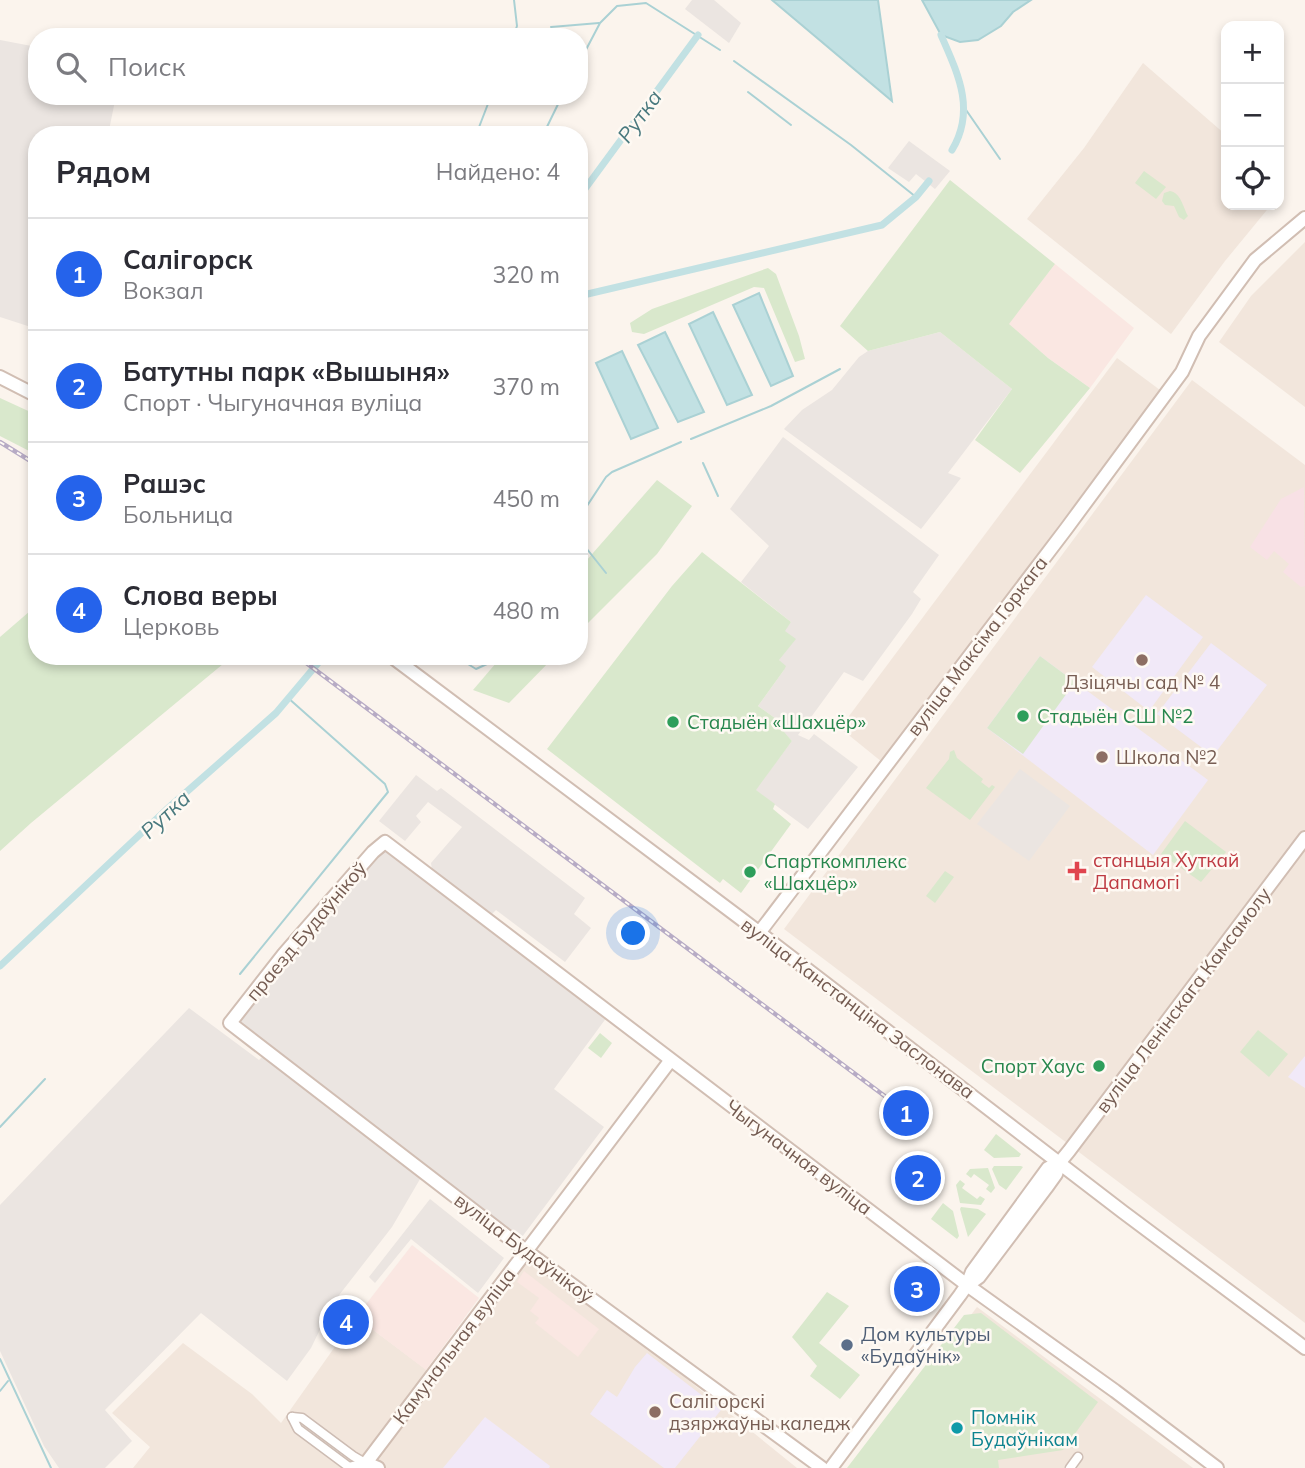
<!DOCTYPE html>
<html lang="ru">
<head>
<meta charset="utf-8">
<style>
  :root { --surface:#fff; --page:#f2f2f3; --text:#2b2b33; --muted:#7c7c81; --line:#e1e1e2; --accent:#2563eb }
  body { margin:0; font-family:Mulish,sans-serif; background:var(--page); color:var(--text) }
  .controls { position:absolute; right:21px; top:21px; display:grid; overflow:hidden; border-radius:14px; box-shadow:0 4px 10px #0003 }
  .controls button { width:63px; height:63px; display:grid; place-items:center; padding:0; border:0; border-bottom:2px solid var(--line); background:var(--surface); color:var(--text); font:35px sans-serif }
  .you { position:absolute; left:634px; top:934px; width:24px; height:24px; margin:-18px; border:5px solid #fff; border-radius:50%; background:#1a73e8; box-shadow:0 0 0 10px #1a73e833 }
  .badge { display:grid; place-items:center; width:46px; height:46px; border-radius:50%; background:var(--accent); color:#fff; font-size:23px; font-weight:700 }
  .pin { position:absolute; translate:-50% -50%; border:4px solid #fff; box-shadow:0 2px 7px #0006 }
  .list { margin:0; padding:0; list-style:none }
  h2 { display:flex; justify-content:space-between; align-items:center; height:91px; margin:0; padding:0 28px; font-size:30px }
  h2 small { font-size:23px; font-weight:400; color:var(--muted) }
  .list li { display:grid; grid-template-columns:46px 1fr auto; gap:21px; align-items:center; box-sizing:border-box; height:112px; padding:0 28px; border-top:2px solid var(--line) }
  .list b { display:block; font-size:26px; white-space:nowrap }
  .list p { margin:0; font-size:23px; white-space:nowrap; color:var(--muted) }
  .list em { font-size:23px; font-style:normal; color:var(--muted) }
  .icon { flex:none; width:38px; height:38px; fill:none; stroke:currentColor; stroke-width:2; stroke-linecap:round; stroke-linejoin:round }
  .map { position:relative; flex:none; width:1305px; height:1468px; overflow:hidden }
  .search { position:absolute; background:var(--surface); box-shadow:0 4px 10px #0003; left:28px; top:28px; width:560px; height:77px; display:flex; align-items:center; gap:18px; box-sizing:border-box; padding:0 24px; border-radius:28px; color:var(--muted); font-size:26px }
  .panel { position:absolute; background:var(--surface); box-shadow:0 4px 10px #0003; left:28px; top:126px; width:560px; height:539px; border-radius:28px }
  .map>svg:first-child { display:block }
  .residential { fill:#f2e6dc }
  .commercial { fill:#fae7e2 }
  .industrial { fill:#ebe5e1 }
  .education { fill:#f1e9f8 }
  .medical { fill:#f8e1e5 }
  .green { fill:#d9e8cc }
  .water { fill:#c2e1e3; stroke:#aad1d4; stroke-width:2 }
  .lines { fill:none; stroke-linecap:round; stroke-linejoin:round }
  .stream { stroke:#aad1d4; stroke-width:2 }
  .canal { stroke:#c2e1e3; stroke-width:7 }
  .street-casing { stroke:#cdbcb3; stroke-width:11 }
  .secondary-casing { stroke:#d1beb3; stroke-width:16 }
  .street { stroke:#fff; stroke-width:8 }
  .secondary { stroke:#fff; stroke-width:12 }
  .rail-casing { stroke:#b7abc5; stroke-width:4.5 }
  .rail { stroke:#fef9f3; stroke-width:2; stroke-dasharray:5; stroke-linecap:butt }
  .education-dot { fill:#8d6e63; stroke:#fef9f3; stroke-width:2.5 }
  .leisure-dot { fill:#2e9e5b; stroke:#fef9f3; stroke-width:2.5 }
  .health-dot { fill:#e0444e; stroke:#fef9f3; stroke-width:2.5 }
  .service-dot { fill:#5c6f8a; stroke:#fef9f3; stroke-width:2.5 }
  .culture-dot { fill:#0f9aa8; stroke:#fef9f3; stroke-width:2.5 }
  .labels { text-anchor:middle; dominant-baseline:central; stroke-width:5; stroke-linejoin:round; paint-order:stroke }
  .street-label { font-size:19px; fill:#745b51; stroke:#fef9f3 }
  .education-label { font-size:19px; fill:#785e54; stroke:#fef9f3; text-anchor:start }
  .leisure-label { font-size:19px; fill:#27864d; stroke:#fef9f3; text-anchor:start }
  .health-label { font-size:19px; fill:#be3a42; stroke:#fef9f3; text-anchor:start }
  .service-label { font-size:19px; fill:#4e5e75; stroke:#fef9f3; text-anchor:start }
  .culture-label { font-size:19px; fill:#0d838f; stroke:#fef9f3; text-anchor:start }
  .water-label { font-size:21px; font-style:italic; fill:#49797e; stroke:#fef9f3 }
</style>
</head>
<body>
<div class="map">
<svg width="1305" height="1468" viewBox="0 0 1305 1468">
  <rect width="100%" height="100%" fill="#fbf4ed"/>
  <g class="residential">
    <path d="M1143 63 1226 135V205H1271L1225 261 1171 334 1027 219 1084 148Z"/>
    <path d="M1305 242V407L1219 342 1251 296Z"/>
    <path d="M1117 358 1160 390 882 762 840 728Z"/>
    <path d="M1192 380 1305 465V1323L784 929Z"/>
    <path d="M529 1251 797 1468H133L150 1447 112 1413 183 1343 252 1394 281 1423 356 1317 436 1377Z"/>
    <path d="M977 1307 1193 1468H856Z"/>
  </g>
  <g class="commercial">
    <path d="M1055 264 1134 328 1090 388 1048 358 1008 324Z"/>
    <path d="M412 1245 479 1298 426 1370 356 1317Z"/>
    <path d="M524 1271 599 1329 578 1357 535 1323 539 1318 530 1311 539 1298 517 1282Z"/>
  </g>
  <g class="industrial">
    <path d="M692 0H714L741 23 729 43 685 9Z"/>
    <path d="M0 40 37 47V96H116L108 135H37V329L0 317Z"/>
    <path d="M909 141 950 171 935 189 916 174 909 182 888 168Z"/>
    <path d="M940 332 1012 389 948 473 961 478 921 529 784 429 802 410 832 390 859 357 868 351Z"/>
    <path d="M783 437 939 555 913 592 921 599 912 614 863 681 844 672 798 735 809 740 814 734 858 767 808 829 755 790 792 741 782 730 786 726 758 706 784 670 779 660 784 631 791 622 741 582 769 546 730 509Z"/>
    <path d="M1020 769 1070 806 1029 861 977 824Z"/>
    <path d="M416 775 437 791 441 788 585 898 574 914 591 928 565 962 496 910 492 914 432 870 431 863 462 827 428 802 416 816 421 822 405 841 379 821Z"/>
    <path d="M383 847 607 1017 554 1089 604 1127 519 1241 234 1023Z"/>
    <path d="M189 1008 259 1060 264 1055 423 1174 392 1227 333 1303 311 1348 287 1381 201 1313 105 1410 132 1441 105 1468H59L44 1446 0 1351V1205Z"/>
    <path d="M430 1199 504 1258 478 1293 411 1239 375 1283 369 1277Z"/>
  </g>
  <g class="education">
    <path d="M1146 595 1203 637 1149 711 1092 667Z"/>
    <path d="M1211 643 1267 685 1213 756 1157 714Z"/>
    <path d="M1040 656 1208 780 1153 855 987 728Z"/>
    <path d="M1305 1056V1088L1288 1077Z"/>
    <path d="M647 1353 721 1410 675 1468H664L590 1414 607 1390 617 1397 635 1367Z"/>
    <path d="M485 1417 550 1466 549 1468H443Z"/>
  </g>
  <path class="medical" d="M1304 487 1305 586 1301 587 1283 572 1289 564 1274 551 1267 560 1250 547 1281 499Z"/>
  <g class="green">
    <path d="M1144 171 1166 187 1156 199 1135 183Z"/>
    <path d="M950 180 1055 264 1009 324 1048 358 1090 388 1020 473 975 440 1012 389 940 332 868 351 840 326Z"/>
    <path d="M1170 191C1181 193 1183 207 1188 216L1184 220 1179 217 1174 206 1165 205 1162 201 1164 193Z"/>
    <path d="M768 268 776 274 799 336 805 359 795 362 764 288 754 287 644 334 632 332 630 323 652 309Z"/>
    <path d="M0 398 37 415V455L0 436Z"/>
    <path d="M657 480 692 506 657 554 579 632V569Z"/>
    <path d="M702 552 791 622 785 631 796 639 779 660 786 666 784 670 758 706 779 721 778 725 792 741 756 790 775 804 773 809 791 824 741 893 723 879 720 883 547 749 672 586Z"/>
    <path d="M37 605V656H217L223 664 31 823 0 851V637Z"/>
    <path d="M502 656H555L509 703 473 690Z"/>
    <path d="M1040 656 1075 682 1023 754 987 728Z"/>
    <path d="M954 750 957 758 983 779 981 782 989 788 992 785 995 787 970 820 926 788 949 759 950 752Z"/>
    <path d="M1185 821 1226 852 1201 882 1161 854Z"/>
    <path d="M945 871 954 877 935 903 926 896Z"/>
    <path d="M1258 1030 1288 1054 1269 1077 1240 1052Z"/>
    <path d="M600 1033 612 1043 601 1058 588 1048Z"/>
    <path d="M996 1134 1021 1154 1019 1157 994 1158 984 1150Z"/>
    <path d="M994 1166H1021L1023 1167 1006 1190 999 1185 992 1169Z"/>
    <path d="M988 1168 995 1188 991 1193 986 1189 989 1185 974 1174 971 1178 966 1174 970 1169Z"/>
    <path d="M960 1180 965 1184 962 1188 977 1199 980 1196 985 1199 981 1205 960 1203 956 1185Z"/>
    <path d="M943 1203 953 1211 959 1236 957 1239 931 1219Z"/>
    <path d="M961 1207 978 1209 986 1214 968 1237 960 1209Z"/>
    <path d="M827 1292 849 1306 819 1343 860 1375 840 1399 810 1376 817 1366 792 1337Z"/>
    <path d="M981 1313 1098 1402 1063 1450 998 1460 999 1468H847L964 1315Z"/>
  </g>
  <g class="water">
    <path d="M772 0H878L892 101Z"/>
    <path d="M922 0H1031L1013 12 1001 26 978 40 960 42 941 35Z"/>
    <path d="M759 293 793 376 771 386 733 305Z"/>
    <path d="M713 312 752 395 727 405 689 324Z"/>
    <path d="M665 332 704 412 678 422 638 345Z"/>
    <path d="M622 351 658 428 631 439 596 363Z"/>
  </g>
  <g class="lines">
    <g class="stream">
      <path d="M551 27 599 23"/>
      <path d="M513 37 517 26 514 0"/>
      <path d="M734 61 851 145 916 197"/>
      <path d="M579 63 600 23 617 6 646 3 720 50"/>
      <path d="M748 92 791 125"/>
      <path d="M964 107 1000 159"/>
      <path d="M476 135 491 96"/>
      <path d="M543 135 562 96"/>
      <path d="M691 439 771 406 840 369"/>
      <path d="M703 463 718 496"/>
      <path d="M579 518 606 477 612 472 681 442"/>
      <path d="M579 539 606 573"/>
      <path d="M455 656 476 669 487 664 492 656"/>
      <path d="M240 974 388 792 385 784 287 697"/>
      <path d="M0 1127 45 1079"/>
      <path d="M0 1359 51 1468"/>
      <path d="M0 1391 8 1381"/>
    </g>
    <g class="canal">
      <path d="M941 35C958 74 976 110 952 150"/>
      <path d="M579 197 698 35"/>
      <path d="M579 296 882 225 916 197 929 181"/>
      <path d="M0 966 166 810 276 713 324 656"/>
    </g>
    <defs>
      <g id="street">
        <path d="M292 1417 298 1429 349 1467 366 1463"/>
        <path d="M292 1417 302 1418 353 1456 365 1463"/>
        <path d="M1070 1468 1078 1457"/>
      </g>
      <g id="secondary">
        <path d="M0 377 37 396"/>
        <path d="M391 656 740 918 1123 1212 1305 1348"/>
        <path d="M759 933 1066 529 1182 372 1199 336 1255 260 1305 218"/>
        <path d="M968 1285 979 1277 1046 1188 1056 1174 1060 1162"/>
        <path d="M378 1468 366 1463 670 1061"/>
        <path d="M822 1468 526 1251 230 1023 284 954 373 852 385 842 967 1285 1115 1391 1217 1468"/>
        <path d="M831 1468 960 1295 967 1285 972 1272 1048 1168 1060 1162 1069 1151 1305 838"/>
      </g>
    </defs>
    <use href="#street" class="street-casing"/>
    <use href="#secondary" class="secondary-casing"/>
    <use href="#street" class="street"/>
    <use href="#secondary" class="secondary"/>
    <defs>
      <g id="rail">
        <path d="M0 442 37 465"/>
        <path d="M297 656 922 1124"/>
      </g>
    </defs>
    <use href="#rail" class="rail-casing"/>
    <use href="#rail" class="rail"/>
  </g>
  <g class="education-dot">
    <circle cx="1142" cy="660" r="7"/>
    <circle cx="1102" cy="757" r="7"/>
    <circle cx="655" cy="1412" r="7"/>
  </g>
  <g class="leisure-dot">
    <circle cx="1023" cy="716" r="7"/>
    <circle cx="673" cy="722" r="7"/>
    <circle cx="750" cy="872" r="7"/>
    <circle cx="1099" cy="1066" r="7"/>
  </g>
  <path class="health-dot" d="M1073.5 860.5h7v7h7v7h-7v7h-7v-7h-7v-7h7z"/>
  <circle class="service-dot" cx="847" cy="1345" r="7"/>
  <circle class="culture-dot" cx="957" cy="1428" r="7"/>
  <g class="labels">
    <g class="street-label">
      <text transform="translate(977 646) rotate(-53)">вуліца Максіма Горкага</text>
      <text transform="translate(306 931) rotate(-50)">праезд Будаўнікоў</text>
      <text transform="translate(1183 1000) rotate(-53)">вуліца Ленінскага Камсамолу</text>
      <text transform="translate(858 1008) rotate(37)">вуліца Канстанціна Заслонава</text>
      <text transform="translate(799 1157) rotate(37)">Чыгуначная вуліца</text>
      <text transform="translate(524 1248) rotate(37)">вуліца Будаўнікоў</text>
      <text transform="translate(454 1346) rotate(-53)">Камунальная вуліца</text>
    </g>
    <g class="education-label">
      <text x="1142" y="682" text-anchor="middle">Дзіцячы сад № 4</text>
      <text x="1116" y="757">Школа №2</text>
      <text x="669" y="1401">Салігорскі<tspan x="669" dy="22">дзяржаўны каледж</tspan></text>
    </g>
    <g class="leisure-label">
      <text x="1037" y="716">Стадыён СШ №2</text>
      <text x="687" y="722">Стадыён «Шахцёр»</text>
      <text x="764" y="861">Спарткомплекс<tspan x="764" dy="22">«Шахцёр»</tspan></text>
      <text x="1085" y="1066" text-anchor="end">Спорт Хаус</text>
    </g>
    <g class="health-label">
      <text x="1093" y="860">станцыя Хуткай<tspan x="1093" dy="22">Дапамогі</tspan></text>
    </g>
    <g class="service-label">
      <text x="861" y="1334">Дом культуры<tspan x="861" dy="22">«Будаўнік»</tspan></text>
    </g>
    <g class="culture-label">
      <text x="971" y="1417">Помнік<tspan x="971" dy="22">Будаўнікам</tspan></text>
    </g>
    <g class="water-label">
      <text transform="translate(639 116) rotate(-54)">Рутка</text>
      <text transform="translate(165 814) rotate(-43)">Рутка</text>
    </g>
  </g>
</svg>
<div class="controls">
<button>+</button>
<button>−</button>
<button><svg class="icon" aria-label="locate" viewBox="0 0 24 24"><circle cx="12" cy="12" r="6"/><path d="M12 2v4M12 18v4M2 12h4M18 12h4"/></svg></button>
</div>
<div class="you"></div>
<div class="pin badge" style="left:906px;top:1113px">1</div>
<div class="pin badge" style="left:918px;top:1178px">2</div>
<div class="pin badge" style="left:917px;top:1289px">3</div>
<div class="pin badge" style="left:346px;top:1322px">4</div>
<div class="search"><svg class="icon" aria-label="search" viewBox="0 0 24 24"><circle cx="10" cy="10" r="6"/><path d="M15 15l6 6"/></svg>Поиск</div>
<section class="panel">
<h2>Рядом<small>Найдено: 4</small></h2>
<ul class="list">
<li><span class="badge">1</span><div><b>Салігорск</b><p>Вокзал</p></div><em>320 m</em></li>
<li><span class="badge">2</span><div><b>Батутны парк «Вышыня»</b><p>Спорт · Чыгуначная вуліца</p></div><em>370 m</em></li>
<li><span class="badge">3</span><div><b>Рашэс</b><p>Больница</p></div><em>450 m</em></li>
<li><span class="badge">4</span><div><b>Слова веры</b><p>Церковь</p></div><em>480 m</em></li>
</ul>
</section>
</div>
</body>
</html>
